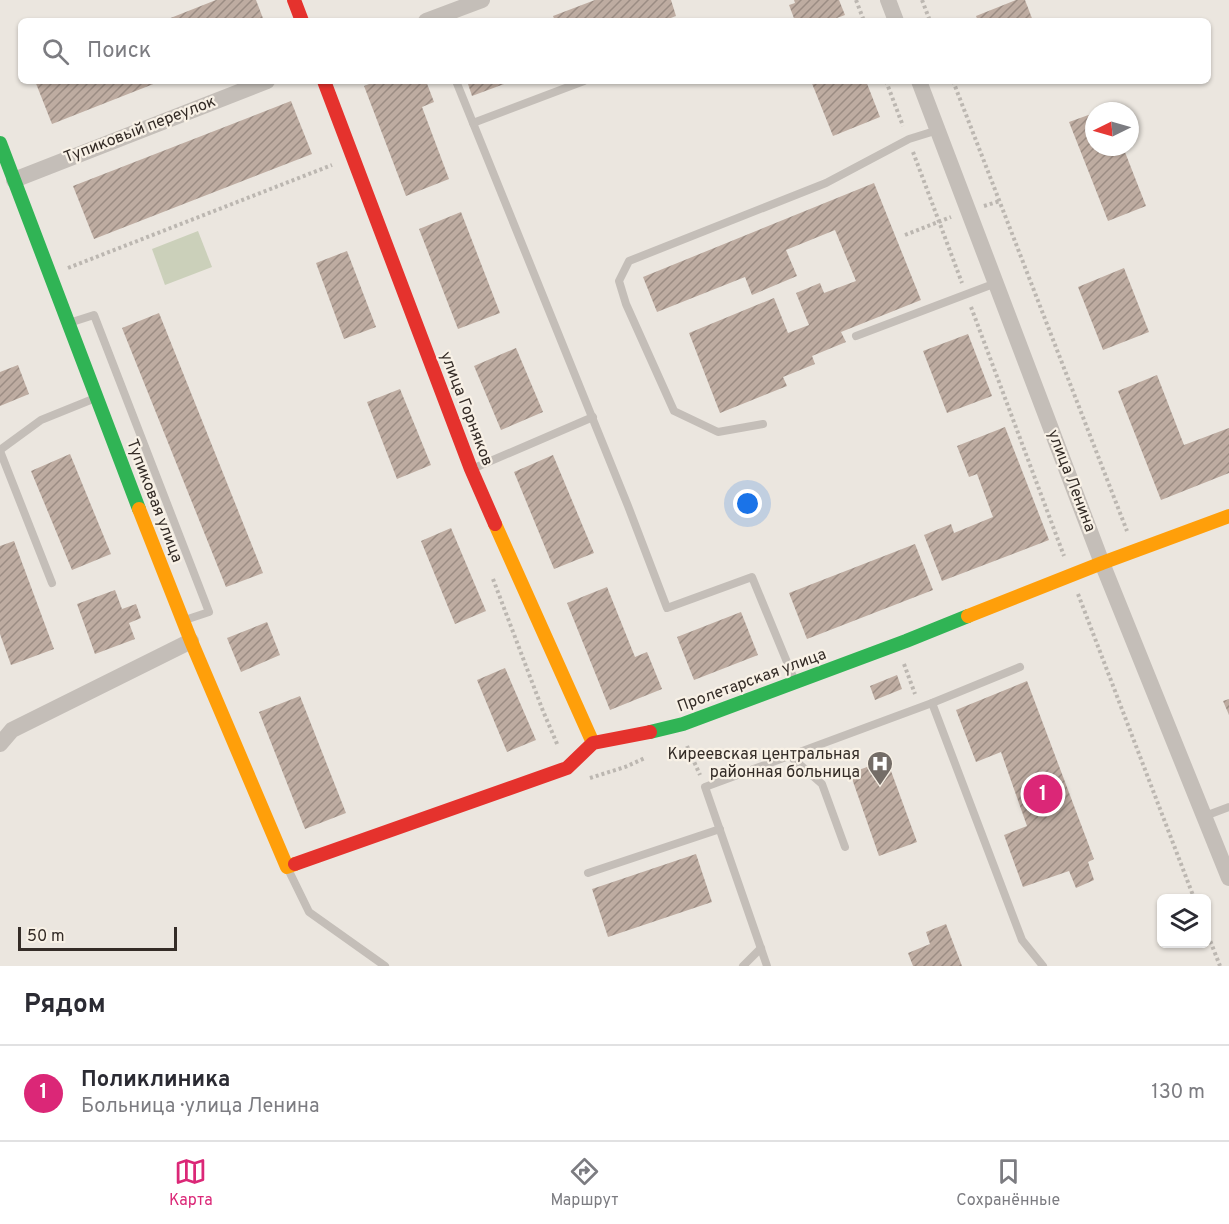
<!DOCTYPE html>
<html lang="ru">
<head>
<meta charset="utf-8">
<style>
  :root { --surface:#fff; --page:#f7f7f7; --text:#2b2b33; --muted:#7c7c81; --line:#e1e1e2; --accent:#db2777 }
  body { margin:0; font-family:Overpass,sans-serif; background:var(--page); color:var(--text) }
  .controls { position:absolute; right:18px; bottom:18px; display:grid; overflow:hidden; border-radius:9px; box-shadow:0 2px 4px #0004 }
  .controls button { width:54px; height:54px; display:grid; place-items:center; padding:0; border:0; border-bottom:2px solid var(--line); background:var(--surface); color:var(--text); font:30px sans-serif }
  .compass { position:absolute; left:1085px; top:102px; width:54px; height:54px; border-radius:50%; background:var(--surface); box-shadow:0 2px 4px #0004; rotate:265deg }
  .scale { position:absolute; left:18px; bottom:15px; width:159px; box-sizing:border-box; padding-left:6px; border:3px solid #342c27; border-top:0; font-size:16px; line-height:21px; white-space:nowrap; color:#342c27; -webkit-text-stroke:4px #f8f1e6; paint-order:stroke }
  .you { position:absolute; left:748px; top:504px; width:21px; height:21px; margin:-15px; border:4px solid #fff; border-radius:50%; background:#1a73e8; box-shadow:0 0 0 9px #1a73e833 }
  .badge { display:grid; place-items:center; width:39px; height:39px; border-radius:50%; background:var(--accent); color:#fff; font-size:20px; font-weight:700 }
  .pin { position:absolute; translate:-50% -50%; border:3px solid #fff; box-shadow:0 2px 6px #0006 }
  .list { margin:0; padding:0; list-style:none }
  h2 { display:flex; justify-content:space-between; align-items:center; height:78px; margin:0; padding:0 24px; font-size:26px }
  h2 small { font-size:20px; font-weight:400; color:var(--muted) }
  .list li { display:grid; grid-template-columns:39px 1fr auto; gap:18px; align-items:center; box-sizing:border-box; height:96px; padding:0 24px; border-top:2px solid var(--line) }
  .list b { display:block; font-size:22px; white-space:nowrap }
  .list p { margin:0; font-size:20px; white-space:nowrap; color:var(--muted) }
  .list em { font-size:20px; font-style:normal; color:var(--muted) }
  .icon { flex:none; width:33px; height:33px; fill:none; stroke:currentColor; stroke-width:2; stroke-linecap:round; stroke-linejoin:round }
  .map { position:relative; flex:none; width:1229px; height:966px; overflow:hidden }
  .search { position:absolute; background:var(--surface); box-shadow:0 2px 4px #0004; left:18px; right:18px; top:18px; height:66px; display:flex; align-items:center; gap:15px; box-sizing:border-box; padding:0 21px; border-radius:9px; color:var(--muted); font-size:22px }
  .sheet { height:174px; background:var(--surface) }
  nav { display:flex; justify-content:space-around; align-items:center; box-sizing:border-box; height:84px; border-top:2px solid var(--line); background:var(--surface); font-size:16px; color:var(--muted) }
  nav a { display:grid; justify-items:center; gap:3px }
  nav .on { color:var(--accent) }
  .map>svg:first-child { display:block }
  .park { fill:#cbd0ba }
  .building { fill:url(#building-hatch) }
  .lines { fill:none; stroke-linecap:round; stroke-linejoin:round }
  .path { stroke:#bcb7b1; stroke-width:4; stroke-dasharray:3 3; stroke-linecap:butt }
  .lane { stroke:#c4beb8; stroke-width:8 }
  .street { stroke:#c4beb8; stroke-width:16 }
  .fast { stroke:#30b455; stroke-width:14 }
  .slow { stroke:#ff9f0a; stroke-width:14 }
  .jam { stroke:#e5322d; stroke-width:14 }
  .labels { text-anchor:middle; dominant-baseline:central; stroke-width:4.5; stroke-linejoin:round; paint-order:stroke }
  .street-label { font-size:16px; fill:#342c27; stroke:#f8f1e6 }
  .poi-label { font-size:16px; fill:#342c27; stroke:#f8f1e6; text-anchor:end }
</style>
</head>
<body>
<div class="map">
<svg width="1229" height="966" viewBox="0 0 1229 966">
  <defs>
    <pattern id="building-hatch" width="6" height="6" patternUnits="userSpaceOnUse" patternTransform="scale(1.5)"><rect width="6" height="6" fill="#beaca1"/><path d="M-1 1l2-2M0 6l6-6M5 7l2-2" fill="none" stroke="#9b8c83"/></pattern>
  </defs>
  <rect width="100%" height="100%" fill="#ebe6df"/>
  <path class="park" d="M198 231 212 267 165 285 152 249Z"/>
  <g class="building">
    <path d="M216 0H256L264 21H163Z"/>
    <path d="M595 0H671L676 16 663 21H555L553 16Z"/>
    <path d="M794 0H839L845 15 829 21H795L789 5 795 3Z"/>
    <path d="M1016 0H1025L1033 21H978L976 16Z"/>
    <path d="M35 81H161L52 124Z"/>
    <path d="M377 81H426L434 102 422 107 449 179 406 196 364 86Z"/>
    <path d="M467 81H512L472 96Z"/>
    <path d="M811 81H866L880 117 833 136Z"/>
    <path d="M291 101 312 154 94 239 73 186Z"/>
    <path d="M1094 113V147H1123L1146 206 1108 221 1069 122Z"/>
    <path d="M874 183 921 300 841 332 846 342 812 356 815 364 783 377 787 386 720 413 689 333 774 298 788 333 809 325 796 293 820 283 824 293 856 281 835 230 786 250 797 276 752 295 745 277 657 312 643 277Z"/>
    <path d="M461 212 500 313 458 329 419 229Z"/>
    <path d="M347 251 376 327 344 339 316 263Z"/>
    <path d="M1124 268 1149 332 1103 350 1078 287Z"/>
    <path d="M159 313 263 573 226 587 122 328Z"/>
    <path d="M968 334 992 396 947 413 923 351Z"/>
    <path d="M516 348 543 412 501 430 474 366Z"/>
    <path d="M18 365 29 394 0 406V372Z"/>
    <path d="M1157 375 1184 445 1229 428V473L1161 500 1118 391Z"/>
    <path d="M400 389 431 465 397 479 367 402Z"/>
    <path d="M1005 427 1049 540 942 581 924 535 951 524 954 533 993 517 977 474 969 477 957 446Z"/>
    <path d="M70 454 111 554 72 570 31 471Z"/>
    <path d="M553 455 594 553 554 569 514 472Z"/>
    <path d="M451 528 486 611 455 624 421 541Z"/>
    <path d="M14 541 54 649 11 665 0 634V546Z"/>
    <path d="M915 544 933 590 807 639 789 593Z"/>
    <path d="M607 587 635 657 647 652 662 689 610 710 567 603Z"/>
    <path d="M115 590 122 609 136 604 141 618 129 623 135 639 95 654 77 604Z"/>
    <path d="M741 612 758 655 694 680 677 637Z"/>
    <path d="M267 622 280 655 241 672 227 638Z"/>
    <path d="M505 668 536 740 507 752 477 680Z"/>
    <path d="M897 675 902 689 875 700 870 686Z"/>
    <path d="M1027 681 1094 859 1088 862 1094 880 1076 888 1069 871 1023 887 1004 835 1027 826 1001 752 976 762 956 710Z"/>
    <path d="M300 696 346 813 305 829 259 712Z"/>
    <path d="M1229 699V715L1223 701Z"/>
    <path d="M887 760 917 842 879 856 850 773Z"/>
    <path d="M696 854 712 902 608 937 592 889Z"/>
    <path d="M946 924 962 966H913L908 953 930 944 926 932Z"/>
  </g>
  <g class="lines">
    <g class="path">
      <path d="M856 0 864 21"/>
      <path d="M922 0 930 21"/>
      <path d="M886 81 903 126"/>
      <path d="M953 81 1127 531"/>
      <path d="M913 152 962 283"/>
      <path d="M984 206 1000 201"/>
      <path d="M905 235 951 217"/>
      <path d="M68 268 332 165"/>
      <path d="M971 307 1064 556"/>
      <path d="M493 579 543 711 558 746"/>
      <path d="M1078 594 1194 898"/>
      <path d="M904 664 915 694"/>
      <path d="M687 746 700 775"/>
      <path d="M590 778 625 767 645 758"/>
      <path d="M1206 930 1220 966"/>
    </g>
    <g class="lane">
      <path d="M456 81 628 506 667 608 752 577 794 679"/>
      <path d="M473 123 584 81"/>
      <path d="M69 323 94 315 209 612 185 620"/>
      <path d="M856 336 996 283"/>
      <path d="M763 424 718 432 674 411 626 304 619 281 629 261 826 183 909 139 938 130"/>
      <path d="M0 450 41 420 93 399"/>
      <path d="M0 451 52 583"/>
      <path d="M472 469 593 417"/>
      <path d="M932 703 1022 940 1043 966"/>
      <path d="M790 756 822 784 845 847"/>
      <path d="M1205 816 1229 807"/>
      <path d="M288 869 309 912 385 966"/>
      <path d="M588 873 720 829"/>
      <path d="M743 966 761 948"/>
      <path d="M767 966 705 787 932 703 1020 667"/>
    </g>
    <g class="street">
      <path d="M888 0 896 21"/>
      <path d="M426 21 482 0"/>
      <path d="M919 81 1102 563 1229 878"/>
      <path d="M14 180 267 81"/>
      <path d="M0 744 12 730 191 641"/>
    </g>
    <g class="fast">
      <path d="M0 143 139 509"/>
      <path d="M650 732 683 724 906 641 968 616"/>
    </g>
    <g class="slow">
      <path d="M139 509 191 641 287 867 295 864"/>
      <path d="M495 524 593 743"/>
      <path d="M968 616 1102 563 1229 516"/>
    </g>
    <g class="jam">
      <path d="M294 0 302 21"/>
      <path d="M324 81 471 469 495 524"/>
      <path d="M295 864 567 768 593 743 650 732"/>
    </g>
  </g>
  <defs>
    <symbol id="hospital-pin" viewBox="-11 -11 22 30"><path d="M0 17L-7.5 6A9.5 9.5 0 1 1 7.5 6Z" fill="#746d67" stroke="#f8f1e6"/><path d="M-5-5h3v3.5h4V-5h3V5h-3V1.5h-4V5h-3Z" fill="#fff"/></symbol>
  </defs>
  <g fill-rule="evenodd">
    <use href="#hospital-pin" x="865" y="749" width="30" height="40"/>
  </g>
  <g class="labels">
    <g class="street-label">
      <text transform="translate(140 130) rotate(-21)">Тупиковый переулок</text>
      <text transform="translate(466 409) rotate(69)">улица Горняков</text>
      <text transform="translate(1071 481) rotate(69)">улица Ленина</text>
      <text transform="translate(154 501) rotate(69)">Тупиковая улица</text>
      <text transform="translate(752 681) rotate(-20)">Пролетарская улица</text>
    </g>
    <g class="poi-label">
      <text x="860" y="755">Киреевская центральная<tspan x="860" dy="18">районная больница</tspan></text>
    </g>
  </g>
</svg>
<div class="controls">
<button><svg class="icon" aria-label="layers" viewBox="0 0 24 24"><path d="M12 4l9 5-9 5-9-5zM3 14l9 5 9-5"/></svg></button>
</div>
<svg class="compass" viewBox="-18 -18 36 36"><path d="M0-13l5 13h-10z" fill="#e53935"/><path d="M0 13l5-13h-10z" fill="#7c7c81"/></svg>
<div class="scale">50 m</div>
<div class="you"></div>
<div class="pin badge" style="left:1043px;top:794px">1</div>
<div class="search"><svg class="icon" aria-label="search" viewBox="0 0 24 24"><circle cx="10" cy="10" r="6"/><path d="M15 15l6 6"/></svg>Поиск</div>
</div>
<section class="sheet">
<h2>Рядом<small></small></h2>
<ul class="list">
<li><span class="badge">1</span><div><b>Поликлиника</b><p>Больница · улица Ленина</p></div><em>130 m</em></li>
</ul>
</section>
<nav>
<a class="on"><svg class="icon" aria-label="map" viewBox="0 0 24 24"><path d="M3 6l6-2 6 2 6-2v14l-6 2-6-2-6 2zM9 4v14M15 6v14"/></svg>Карта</a>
<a><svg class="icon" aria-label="directions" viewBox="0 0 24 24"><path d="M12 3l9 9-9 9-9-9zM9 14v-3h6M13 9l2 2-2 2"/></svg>Маршрут</a>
<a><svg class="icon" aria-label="saved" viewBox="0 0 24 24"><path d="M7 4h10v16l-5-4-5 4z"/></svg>Сохранённые</a>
</nav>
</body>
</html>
